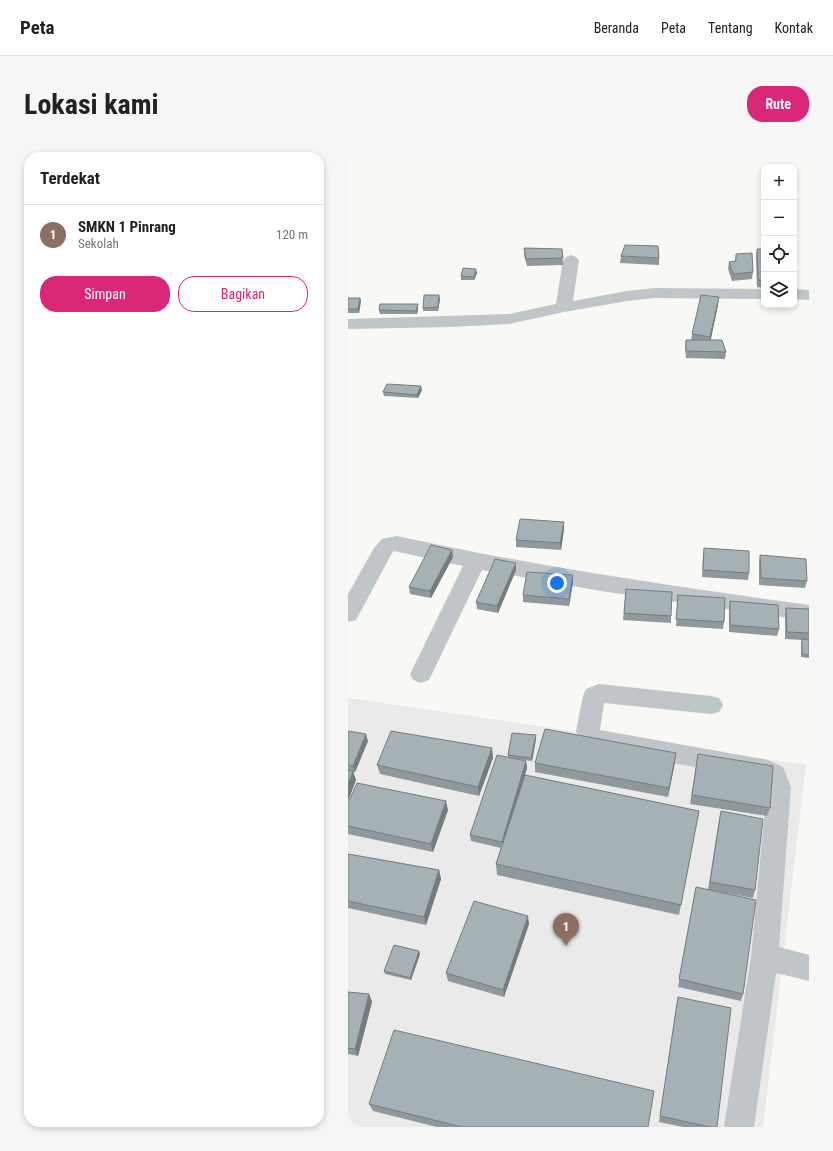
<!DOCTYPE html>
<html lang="id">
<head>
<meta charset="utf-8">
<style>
  :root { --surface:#fff; --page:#f6f6f6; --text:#222; --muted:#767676; --line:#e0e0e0; --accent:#db2777 }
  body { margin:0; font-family:"Roboto Condensed",sans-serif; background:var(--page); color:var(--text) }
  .controls { position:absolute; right:12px; top:12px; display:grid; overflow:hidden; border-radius:8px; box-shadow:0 2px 6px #0003 }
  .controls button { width:36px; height:36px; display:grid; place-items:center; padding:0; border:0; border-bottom:1px solid var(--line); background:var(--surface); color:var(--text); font:20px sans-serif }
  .you { position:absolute; left:209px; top:431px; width:14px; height:14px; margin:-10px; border:3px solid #fff; border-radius:50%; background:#1a73e8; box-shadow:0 0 0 6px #1a73e833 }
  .badge { display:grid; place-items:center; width:26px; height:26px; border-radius:50%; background:var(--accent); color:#fff; font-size:13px; font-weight:700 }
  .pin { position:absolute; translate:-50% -33px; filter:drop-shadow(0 1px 2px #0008) }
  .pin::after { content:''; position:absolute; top:21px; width:14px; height:12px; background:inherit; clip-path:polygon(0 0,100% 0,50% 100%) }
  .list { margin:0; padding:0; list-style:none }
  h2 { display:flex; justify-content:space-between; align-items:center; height:52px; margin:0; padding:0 16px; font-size:17px }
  h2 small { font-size:13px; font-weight:400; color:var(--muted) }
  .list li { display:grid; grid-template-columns:26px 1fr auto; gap:12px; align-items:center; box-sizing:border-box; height:60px; padding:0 16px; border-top:1px solid var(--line) }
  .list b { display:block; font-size:15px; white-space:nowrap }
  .list p { margin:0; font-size:13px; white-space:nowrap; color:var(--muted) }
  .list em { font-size:13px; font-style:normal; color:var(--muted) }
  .actions { display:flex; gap:8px; padding:12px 16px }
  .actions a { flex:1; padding:9px 0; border:1px solid var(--accent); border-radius:16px; text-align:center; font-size:14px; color:var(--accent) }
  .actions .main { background:var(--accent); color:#fff }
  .icon { flex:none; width:22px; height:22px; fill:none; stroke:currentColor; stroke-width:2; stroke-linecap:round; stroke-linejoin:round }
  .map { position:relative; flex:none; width:461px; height:975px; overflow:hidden; border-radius:16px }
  header { display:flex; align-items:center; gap:24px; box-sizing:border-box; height:56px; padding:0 20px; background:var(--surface); border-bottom:1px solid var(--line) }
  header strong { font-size:19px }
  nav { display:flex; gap:22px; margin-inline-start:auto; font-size:14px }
  .intro { display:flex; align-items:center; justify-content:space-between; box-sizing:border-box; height:96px; padding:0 24px }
  h1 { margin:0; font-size:28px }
  .button { padding:10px 18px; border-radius:16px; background:var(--accent); color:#fff; font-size:14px; font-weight:700 }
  main { display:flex; gap:24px; padding:0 24px }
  aside { flex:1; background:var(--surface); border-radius:16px; box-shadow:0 2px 6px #0003 }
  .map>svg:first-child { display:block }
  .built { fill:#e9eae9 }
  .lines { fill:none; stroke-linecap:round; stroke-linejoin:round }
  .minor { fill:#bfc5c8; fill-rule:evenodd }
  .wall { fill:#8f989c }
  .shaded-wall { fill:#747c7f }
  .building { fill:#a6b1b5; stroke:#747c7f }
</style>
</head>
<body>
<header>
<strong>Peta</strong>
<nav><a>Beranda</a><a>Peta</a><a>Tentang</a><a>Kontak</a></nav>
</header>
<div class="intro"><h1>Lokasi kami</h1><a class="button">Rute</a></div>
<main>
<aside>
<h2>Terdekat<small></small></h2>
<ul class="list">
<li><span class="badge" style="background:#8d6e63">1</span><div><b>SMKN 1 Pinrang</b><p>Sekolah</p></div><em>120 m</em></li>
</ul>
<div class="actions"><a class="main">Simpan</a><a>Bagikan</a></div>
</aside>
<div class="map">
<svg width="461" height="975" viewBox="0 0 461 975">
  <rect width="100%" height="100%" fill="#f8f8f5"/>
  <path class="built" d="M0 546 458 613 415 975H0Z"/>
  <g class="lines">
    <g class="minor">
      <path d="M223 103 228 105 231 108 225 149 279 139 307 136 416 137V147L307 146 279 149 216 160 161 172 103 175 0 177V167L161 162 208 152 215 108 218 105Z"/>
      <path d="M446 137 461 138V148L446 147Z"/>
      <path d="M49 384C185 414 323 434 461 453V469L253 439 134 418 81 528 73 531 65 528 62 522 115 414 46 399 44 401 8 468 0 470V442L26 396 34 387Z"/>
      <path d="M251 532 363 544 371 546 375 553 371 560 363 562 256 551 252 578 420 608 435 615 443 635 431 795 461 803V829L428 821 406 975H376L403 805 419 635 414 627 247 597 234 591 228 579 235 544 238 537Z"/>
    </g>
  </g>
  <g class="wall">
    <path d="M176 96 214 97 215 113 179 114 176 103Z"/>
    <path d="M409 97H416V136L409 135 408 104Z"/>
    <path d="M388 102 405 120 404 127 384 129 380 117 381 110 387 109Z"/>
    <path d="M273 104 311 106V113L272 111Z"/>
    <path d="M129 121 126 128H113V124Z"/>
    <path d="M0 146H12L13 149 11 161H0Z"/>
    <path d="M92 147 90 159H75V156Z"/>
    <path d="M70 152V156L69 162H32L31 158Z"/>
    <path d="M370 153 362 188 378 200 377 207 338 206 337 195 338 188H343L344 182Z"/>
    <path d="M74 238 70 246 36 244 35 240Z"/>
    <path d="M216 370V377L213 398 168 395V388Z"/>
    <path d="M356 396 401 421 400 428 354 425 355 403Z"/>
    <path d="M412 403 459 429 457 436 411 433V410Z"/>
    <path d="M105 405 83 446 62 442 61 435Z"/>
    <path d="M168 411V418L150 461 129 457 128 450Z"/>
    <path d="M225 423V430L221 454 175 450V443Z"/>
    <path d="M278 437 323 464V471L275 468Z"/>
    <path d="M330 443 376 470 375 477 328 474Z"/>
    <path d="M382 449 431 477 429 484 381 480V456Z"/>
    <path d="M438 456 461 457V506L453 505V491L454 488 437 487V463Z"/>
    <path d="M0 579 20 589 7 620H5L8 628 0 649Z"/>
    <path d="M188 587 184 609 168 607 178 609 179 616 177 623 351 659 331 763 149 723 148 712 153 696 123 689 122 683 160 606V603Z"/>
    <path d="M144 596 145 606 131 644 32 622 29 613Z"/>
    <path d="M350 602 422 656 419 664 342 652Z"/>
    <path d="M327 610 320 645 187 620V611Z"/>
    <path d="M0 651 100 658 85 700 0 682Z"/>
    <path d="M373 659 407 738 405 746 366 739 395 842 393 849 330 835 348 735 360 738 371 668Z"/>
    <path d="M0 702 91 718 93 727 78 773 0 756Z"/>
    <path d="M181 772 156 845 100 829 98 821Z"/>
    <path d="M72 802 63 828 37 822 36 819Z"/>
    <path d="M0 840 21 842 24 850 10 904 0 902Z"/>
    <path d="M330 845 369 975H335L311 970Z"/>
    <path d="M21 952 300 975H89L25 959Z"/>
  </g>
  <g class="shaded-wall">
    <path d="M128 117 129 121 126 128V125Z"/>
    <path d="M91 143 92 147 90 159V155Z"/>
    <path d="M371 145 370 153 362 192V185Z"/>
    <path d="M12 146 13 149 11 161 10 157Z"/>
    <path d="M70 152V156L69 162 68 159Z"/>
    <path d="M73 234 74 238 70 246 69 243Z"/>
    <path d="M216 370V377L213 398 212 391Z"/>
    <path d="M104 398 105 405 83 446 82 439Z"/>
    <path d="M168 411V418L150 461 149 454Z"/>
    <path d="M225 423V430L221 454V447Z"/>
    <path d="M18 582 20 589 7 620 5 614Z"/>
    <path d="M188 583V587L184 609 183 606Z"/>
    <path d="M144 596 145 606 131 644 130 635Z"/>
    <path d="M328 601 327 610 320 645 321 636Z"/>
    <path d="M178 609 179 616 155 696 154 690Z"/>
    <path d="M5 619 8 628 0 649V632Z"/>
    <path d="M98 649 100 658 85 700 83 692Z"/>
    <path d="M91 718 93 727 78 773 76 765Z"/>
    <path d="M180 764 181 772 156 845 155 838Z"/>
    <path d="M71 799 72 802 63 828 62 826Z"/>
    <path d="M21 842 24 850 10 904 7 897Z"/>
  </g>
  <g class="building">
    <path d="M277 93 310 94 311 106 273 104Z"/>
    <path d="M176 96 214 97 215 106 178 107Z"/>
    <path d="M409 97H416V128H410Z"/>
    <path d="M404 101 405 120 385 122 381 110 388 109V102Z"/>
    <path d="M115 116 128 117 126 125 113 124Z"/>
    <path d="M76 143H91L90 155 75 156Z"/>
    <path d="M353 143 371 145 362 185 344 182Z"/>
    <path d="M0 146H12L10 157H0Z"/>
    <path d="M32 152H70L68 159 31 158Z"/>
    <path d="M338 188H374L378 200 338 199Z"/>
    <path d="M39 232 73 234 69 243 35 240Z"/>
    <path d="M172 367 216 370 212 391 168 388Z"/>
    <path d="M83 393 104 398 82 439 61 435Z"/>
    <path d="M356 396 401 399V421L355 418Z"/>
    <path d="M412 403 458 407 459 429 413 426Z"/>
    <path d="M147 407 168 411 149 454 128 450Z"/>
    <path d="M179 420 225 423 221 447 175 443Z"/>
    <path d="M278 437 324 440 323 464 276 461Z"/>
    <path d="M330 443 377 446 376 470 328 467Z"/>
    <path d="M382 449 430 453 431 477 382 473Z"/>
    <path d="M438 456 461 457V481L439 480Z"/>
    <path d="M454 487 461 488V503L454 502Z"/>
    <path d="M197 577 328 601 321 636 187 611Z"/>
    <path d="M0 579 18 582 5 614 0 613Z"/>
    <path d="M43 579 144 596 130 635 29 613Z"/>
    <path d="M164 581 188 583 183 606 160 603Z"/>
    <path d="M350 602 425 614 422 656 344 643Z"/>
    <path d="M149 603 178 609 154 690 122 683Z"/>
    <path d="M0 618 5 619 0 632Z"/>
    <path d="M177 623 351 659 333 753 148 712Z"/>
    <path d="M9 631 98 649 83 692 0 674V651Z"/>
    <path d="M373 659 415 667 407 738 362 730Z"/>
    <path d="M0 702 91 718 76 765 0 749Z"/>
    <path d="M348 735 408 748 395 842 331 827Z"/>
    <path d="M126 749 180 764 155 838 98 821Z"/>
    <path d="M46 793 71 799 62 826 36 819Z"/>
    <path d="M0 840 21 842 7 897 0 896Z"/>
    <path d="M330 845 383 856 369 975H362L312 964Z"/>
    <path d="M46 878 306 939 300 975H114L21 952Z"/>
  </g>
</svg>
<div class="controls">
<button>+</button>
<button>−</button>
<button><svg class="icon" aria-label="locate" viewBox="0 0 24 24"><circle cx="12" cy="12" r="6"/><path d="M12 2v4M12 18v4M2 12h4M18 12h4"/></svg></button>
<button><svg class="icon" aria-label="layers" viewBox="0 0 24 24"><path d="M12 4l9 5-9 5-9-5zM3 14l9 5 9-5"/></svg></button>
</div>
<div class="you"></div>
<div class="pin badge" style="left:218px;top:794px;background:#8d6e63">1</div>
</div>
</main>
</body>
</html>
